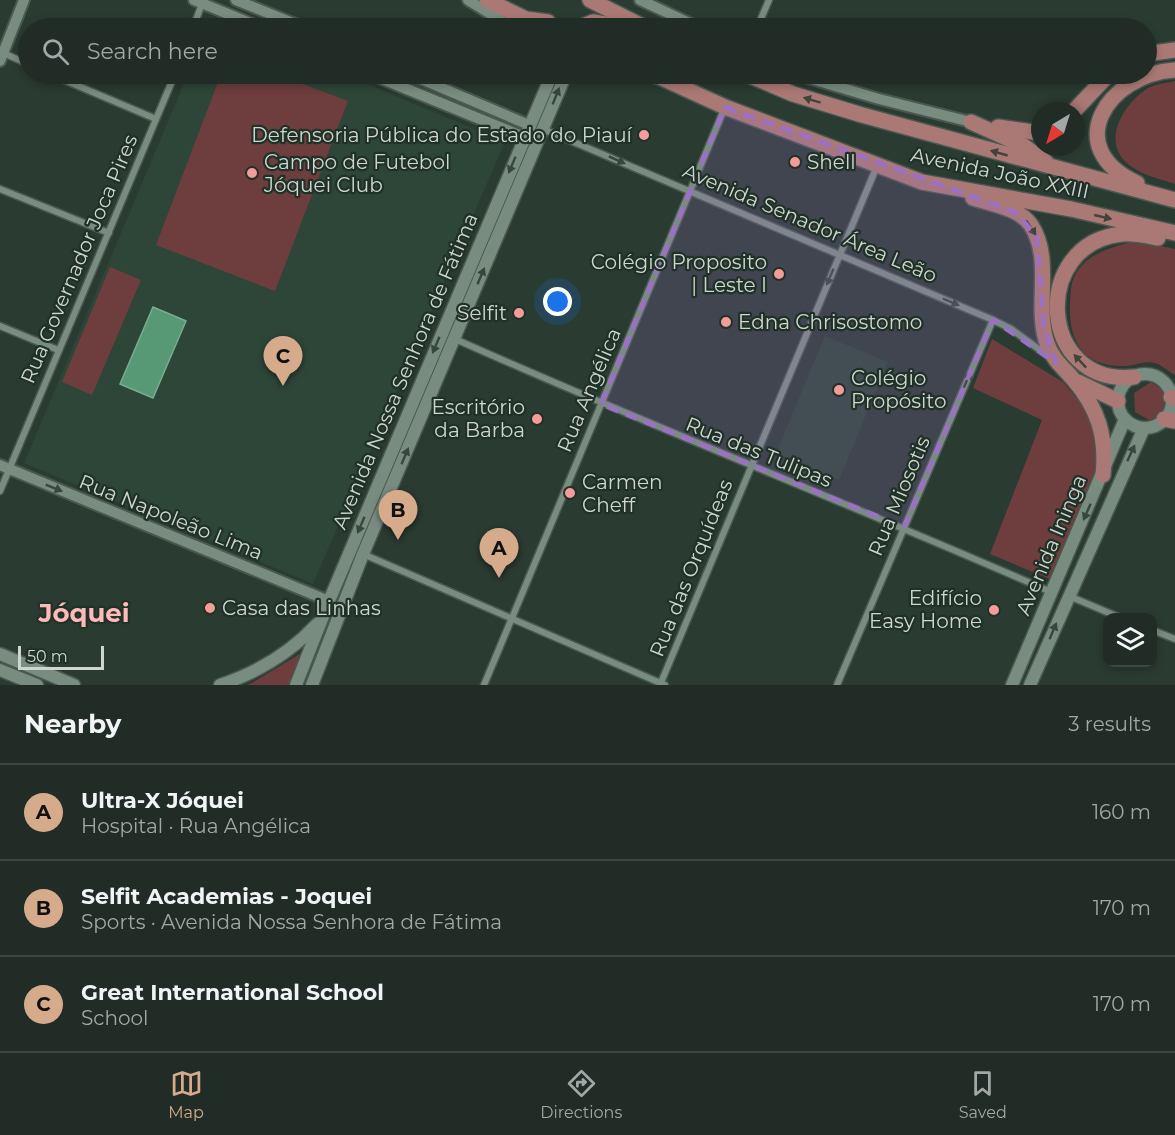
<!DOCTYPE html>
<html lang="en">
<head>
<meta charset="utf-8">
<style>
  :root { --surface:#202c25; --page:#28342d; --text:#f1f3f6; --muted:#a2a7a7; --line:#3d4842; --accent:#d6ab8b }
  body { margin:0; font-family:Montserrat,sans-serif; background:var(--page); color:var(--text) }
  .controls { position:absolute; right:18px; bottom:18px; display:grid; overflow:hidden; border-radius:12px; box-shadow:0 3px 9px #0003 }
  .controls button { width:54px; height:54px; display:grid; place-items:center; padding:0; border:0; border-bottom:2px solid var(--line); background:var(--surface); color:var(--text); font:30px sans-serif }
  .compass { position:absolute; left:1031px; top:102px; width:54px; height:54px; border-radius:50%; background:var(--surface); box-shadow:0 3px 9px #0003; rotate:218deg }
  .scale { position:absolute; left:18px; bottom:15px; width:86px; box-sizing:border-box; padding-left:6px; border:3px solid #cdd7d0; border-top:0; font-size:16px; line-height:21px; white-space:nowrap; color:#cdd7d0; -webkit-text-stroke:4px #203127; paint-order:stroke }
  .you { position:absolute; left:558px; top:302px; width:21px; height:21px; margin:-15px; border:4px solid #fff; border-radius:50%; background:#1a73e8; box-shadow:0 0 0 9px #1a73e833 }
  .badge { display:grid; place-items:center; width:39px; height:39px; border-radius:50%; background:var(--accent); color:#111; font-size:20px; font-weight:700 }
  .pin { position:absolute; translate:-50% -50px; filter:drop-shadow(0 2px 3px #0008) }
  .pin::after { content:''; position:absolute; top:32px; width:21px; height:18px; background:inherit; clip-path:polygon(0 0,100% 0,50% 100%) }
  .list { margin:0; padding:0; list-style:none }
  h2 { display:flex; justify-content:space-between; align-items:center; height:78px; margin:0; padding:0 24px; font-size:26px }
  h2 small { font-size:20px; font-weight:400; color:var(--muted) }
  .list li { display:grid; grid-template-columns:39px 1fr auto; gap:18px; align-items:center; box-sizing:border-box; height:96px; padding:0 24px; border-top:2px solid var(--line) }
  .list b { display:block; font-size:22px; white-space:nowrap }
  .list p { margin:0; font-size:20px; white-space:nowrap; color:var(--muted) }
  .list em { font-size:20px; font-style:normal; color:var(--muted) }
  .icon { flex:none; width:33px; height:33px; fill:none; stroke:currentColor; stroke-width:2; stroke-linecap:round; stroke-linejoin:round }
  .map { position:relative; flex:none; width:1175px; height:685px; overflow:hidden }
  .search { position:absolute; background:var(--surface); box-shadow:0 3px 9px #0003; left:18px; right:18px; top:18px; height:66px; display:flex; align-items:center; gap:15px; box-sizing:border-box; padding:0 21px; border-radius:33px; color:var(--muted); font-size:22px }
  .sheet { height:366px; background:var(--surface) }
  nav { display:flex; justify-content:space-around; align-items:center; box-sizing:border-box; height:84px; border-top:2px solid var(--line); background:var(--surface); font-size:16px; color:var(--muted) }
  nav a { display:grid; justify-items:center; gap:3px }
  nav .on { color:var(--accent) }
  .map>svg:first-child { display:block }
  .built { fill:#2e4638 }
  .green { fill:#6e3d3d }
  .water { fill:#579974; stroke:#7aac90; stroke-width:1.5 }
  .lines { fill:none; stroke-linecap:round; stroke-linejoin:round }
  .minor-casing { stroke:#4a5850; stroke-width:9 }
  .tertiary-casing { stroke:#4a5850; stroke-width:14 }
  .secondary-casing { stroke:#4a5850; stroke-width:15 }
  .primary-casing { stroke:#4a5850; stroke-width:18 }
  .minor { stroke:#798c80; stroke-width:6 }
  .tertiary { stroke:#798c80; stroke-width:10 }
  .secondary { stroke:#798c80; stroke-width:12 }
  .primary { stroke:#ab7975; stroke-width:15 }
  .oneway { fill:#36483d }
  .oneway2 { fill:#43433a }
  .marked { fill:#9c70c6; fill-opacity:0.2; stroke:#9c70c6; stroke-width:4.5; stroke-dasharray:12 8; stroke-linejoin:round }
  .poi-dot { fill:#f59b9a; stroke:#203127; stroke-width:2 }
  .labels { text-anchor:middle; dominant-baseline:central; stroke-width:4.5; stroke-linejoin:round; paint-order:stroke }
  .poi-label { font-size:20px; fill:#cdd7d0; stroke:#203127; text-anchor:start }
  .street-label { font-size:20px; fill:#cdd7d0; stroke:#203127 }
  .district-label { font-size:26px; font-weight:bold; fill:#feb9b8; stroke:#203127 }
</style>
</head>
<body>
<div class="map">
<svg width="1175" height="685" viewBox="0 0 1175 685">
  <rect width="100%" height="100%" fill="#2a3b31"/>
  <g class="built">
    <path d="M188 74H343L505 142 313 584 24 463Z"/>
    <path d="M825 336 888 362 839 480 776 453Z"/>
  </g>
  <g class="green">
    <path d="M221 74H276L348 101 275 291 156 245Z"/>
    <path d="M1175 81V184C1161 179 1144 176 1132 167 1099 144 1122 105 1148 88 1156 84 1167 83 1175 81Z"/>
    <path d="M1137 241 1175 249V375C1169 372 1162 365 1155 363 1147 360 1133 366 1123 366 1075 367 1066 330 1071 289 1075 256 1110 247 1137 241Z"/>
    <path d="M110 267 141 280 92 395 62 382Z"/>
    <path d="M992 339 1063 382 1096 422 1098 470 1052 580 990 554 1042 420 973 388Z"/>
    <path d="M1151 382 1164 391 1167 407 1159 417 1149 420 1135 412 1134 393Z"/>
    <path d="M303 652 290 685H247L252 683Z"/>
  </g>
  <path class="water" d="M153 307 186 321 153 398 120 384Z"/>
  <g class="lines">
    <defs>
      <g id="minor">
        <path d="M193 28 203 1"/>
        <path d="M757 28 769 0"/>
        <path d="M1 52 28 64"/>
        <path d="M50 74 156 119"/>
        <path d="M543 129 993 320 1011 329 1048 356"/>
        <path d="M0 189 109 233"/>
        <path d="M0 326 58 350"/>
        <path d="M455 339C652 427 853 505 1051 592"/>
        <path d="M0 491 175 74"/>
        <path d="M363 554 665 685"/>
        <path d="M1069 596 1121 618"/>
        <path d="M1152 630 1175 639"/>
        <path d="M484 685 725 107"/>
        <path d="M660 685 877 166"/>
        <path d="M837 685 993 320"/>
      </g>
      <g id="tertiary">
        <path d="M194 0 262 28"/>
        <path d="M236 0 305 28"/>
        <path d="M468 0 513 28"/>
        <path d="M640 0 700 28"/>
        <path d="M0 61 24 0"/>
        <path d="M370 74 524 137"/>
        <path d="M409 74 529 125"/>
        <path d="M795 74 879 99 971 122"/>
        <path d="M0 465 329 601"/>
      </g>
      <g id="secondary">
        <circle cx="1145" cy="401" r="27"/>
        <path d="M0 654 74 685"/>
        <path d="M0 670 37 685"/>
        <path d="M220 685C256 673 291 652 317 624"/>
        <path d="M296 685 329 601 552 74"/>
        <path d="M312 685 363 554 566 74"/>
        <path d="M1012 685 1125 419"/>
        <path d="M1030 685 1144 428"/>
      </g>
      <g id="primary">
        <path d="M487 0 526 19 548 22"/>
        <path d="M590 0 646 28"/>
        <path d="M578 28 593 22 630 28"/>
        <path d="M1146 54 1175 50"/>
        <path d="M653 74 725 107 922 182 1071 209 1175 233"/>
        <path d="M746 74 793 94 862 115 1175 200"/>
        <path d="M1074 111 1109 74"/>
        <path d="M971 122 1024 146 1046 162"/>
        <path d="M998 127 1040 133"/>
        <path d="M1137 183C1060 148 1107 74 1175 70"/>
        <path d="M973 198C991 204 1020 208 1031 225 1054 260 1033 308 1048 346 1054 361 1063 367 1073 379 1098 408 1107 437 1103 475"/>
        <path d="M1134 377C1038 387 1030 243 1122 234 1133 233 1147 236 1158 238"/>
        <path d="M1078 382 1118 401"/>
        <path d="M1171 397 1175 398"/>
        <path d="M1164 419 1175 421"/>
      </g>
    </defs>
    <use href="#minor" class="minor-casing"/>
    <use href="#tertiary" class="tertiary-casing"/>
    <use href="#secondary" class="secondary-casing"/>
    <use href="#primary" class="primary-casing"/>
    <use href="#minor" class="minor"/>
    <use href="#tertiary" class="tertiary"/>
    <use href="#secondary" class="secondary"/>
    <use href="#primary" class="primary"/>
  </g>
  <defs><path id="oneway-solid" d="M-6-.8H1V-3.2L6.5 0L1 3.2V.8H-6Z" transform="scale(1.5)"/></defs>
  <g class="oneway">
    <use href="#oneway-solid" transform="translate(556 96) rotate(-68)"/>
    <use href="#oneway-solid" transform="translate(617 160) rotate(24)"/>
    <use href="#oneway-solid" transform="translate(512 165) rotate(113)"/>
    <use href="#oneway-solid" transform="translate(481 276) rotate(-67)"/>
    <use href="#oneway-solid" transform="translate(830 277) rotate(113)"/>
    <use href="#oneway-solid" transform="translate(951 302) rotate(23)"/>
    <use href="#oneway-solid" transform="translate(436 345) rotate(113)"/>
    <use href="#oneway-solid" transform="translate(967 380) rotate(-67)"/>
    <use href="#oneway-solid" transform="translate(1131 453) rotate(-65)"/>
    <use href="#oneway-solid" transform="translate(405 456) rotate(-67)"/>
    <use href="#oneway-solid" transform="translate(54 488) rotate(22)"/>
    <use href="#oneway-solid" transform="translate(1087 512) rotate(114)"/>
    <use href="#oneway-solid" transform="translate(361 525) rotate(113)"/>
    <use href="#oneway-solid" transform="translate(1053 631) rotate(-67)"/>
  </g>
  <g class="oneway2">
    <use href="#oneway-solid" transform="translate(812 100) rotate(-163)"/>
    <use href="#oneway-solid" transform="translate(999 153) rotate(-164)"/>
    <use href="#oneway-solid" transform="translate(1103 217) rotate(13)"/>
    <use href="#oneway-solid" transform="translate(1031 228) rotate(56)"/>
    <use href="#oneway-solid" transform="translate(1080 361) rotate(-133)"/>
  </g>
  <path class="marked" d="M725 107 1016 212 1037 237 1044 326 1056 363 993 320 904 527 601 404Z"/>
  <g class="poi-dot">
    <circle cx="644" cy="135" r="6"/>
    <circle cx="795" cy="162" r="6"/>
    <circle cx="252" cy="173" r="6"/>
    <circle cx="779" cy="274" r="6"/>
    <circle cx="519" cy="313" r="6"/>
    <circle cx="726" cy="322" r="6"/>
    <circle cx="839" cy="390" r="6"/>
    <circle cx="537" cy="419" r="6"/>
    <circle cx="570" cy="493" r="6"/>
    <circle cx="210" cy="608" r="6"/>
    <circle cx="994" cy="610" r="6"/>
  </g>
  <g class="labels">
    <g class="poi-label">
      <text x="632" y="135" text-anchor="end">Defensoria Pública do Estado do Piauí</text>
      <text x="264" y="162">Campo de Futebol<tspan x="264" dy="23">Jóquei Club</tspan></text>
      <text x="807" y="162">Shell</text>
      <text x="767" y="262" text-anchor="end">Colégio Proposito<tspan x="767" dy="23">| Leste I</tspan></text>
      <text x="507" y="313" text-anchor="end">Selfit</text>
      <text x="738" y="322">Edna Chrisostomo</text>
      <text x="851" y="378">Colégio<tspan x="851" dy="23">Propósito</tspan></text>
      <text x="525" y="407" text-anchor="end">Escritório<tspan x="525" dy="23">da Barba</tspan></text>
      <text x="582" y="482">Carmen<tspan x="582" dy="23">Cheff</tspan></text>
      <text x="982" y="598" text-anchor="end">Edifício<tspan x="982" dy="23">Easy Home</tspan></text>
      <text x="222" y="608">Casa das Linhas</text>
    </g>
    <g class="street-label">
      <text transform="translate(1000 173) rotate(12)">Avenida João XXIII</text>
      <text transform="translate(810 223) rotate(23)">Avenida Senador Área Leão</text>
      <text transform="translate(79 259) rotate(-67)">Rua Governador Joca Pires</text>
      <text transform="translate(405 371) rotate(-67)">Avenida Nossa Senhora de Fátima</text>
      <text transform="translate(589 390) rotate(-67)">Rua Angélica</text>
      <text transform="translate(759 452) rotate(22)">Rua das Tulipas</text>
      <text transform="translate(899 496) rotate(-67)">Rua Miosotis</text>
      <text transform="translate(171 517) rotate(22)">Rua Napoleão Lima</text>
      <text transform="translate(1051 545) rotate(-67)">Avenida Ininga</text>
      <text transform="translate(691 568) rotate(-68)">Rua das Orquídeas</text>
    </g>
    <g class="district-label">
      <text x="84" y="613">Jóquei</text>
    </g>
  </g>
</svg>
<div class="controls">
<button><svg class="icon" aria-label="layers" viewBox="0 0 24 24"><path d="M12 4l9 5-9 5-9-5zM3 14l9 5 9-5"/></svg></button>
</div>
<svg class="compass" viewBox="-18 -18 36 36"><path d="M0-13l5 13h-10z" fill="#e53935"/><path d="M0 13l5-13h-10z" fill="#a2a7a7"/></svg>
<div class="scale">50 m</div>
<div class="you"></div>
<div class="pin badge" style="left:499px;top:578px">A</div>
<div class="pin badge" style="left:398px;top:540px">B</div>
<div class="pin badge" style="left:283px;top:386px">C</div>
<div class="search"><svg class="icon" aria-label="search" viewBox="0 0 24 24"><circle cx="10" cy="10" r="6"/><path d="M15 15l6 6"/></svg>Search here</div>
</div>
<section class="sheet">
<h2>Nearby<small>3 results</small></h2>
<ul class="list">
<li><span class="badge">A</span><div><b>Ultra-X Jóquei</b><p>Hospital · Rua Angélica</p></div><em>160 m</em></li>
<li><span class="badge">B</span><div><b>Selfit Academias - Joquei</b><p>Sports · Avenida Nossa Senhora de Fátima</p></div><em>170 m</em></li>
<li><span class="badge">C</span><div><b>Great International School</b><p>School</p></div><em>170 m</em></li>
</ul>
</section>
<nav>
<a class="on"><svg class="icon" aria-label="map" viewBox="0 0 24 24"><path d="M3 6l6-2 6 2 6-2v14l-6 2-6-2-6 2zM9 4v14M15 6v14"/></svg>Map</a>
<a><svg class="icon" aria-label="directions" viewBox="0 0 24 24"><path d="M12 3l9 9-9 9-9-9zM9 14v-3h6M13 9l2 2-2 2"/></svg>Directions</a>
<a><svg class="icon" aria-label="saved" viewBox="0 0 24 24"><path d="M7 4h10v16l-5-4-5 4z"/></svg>Saved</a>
</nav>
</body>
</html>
